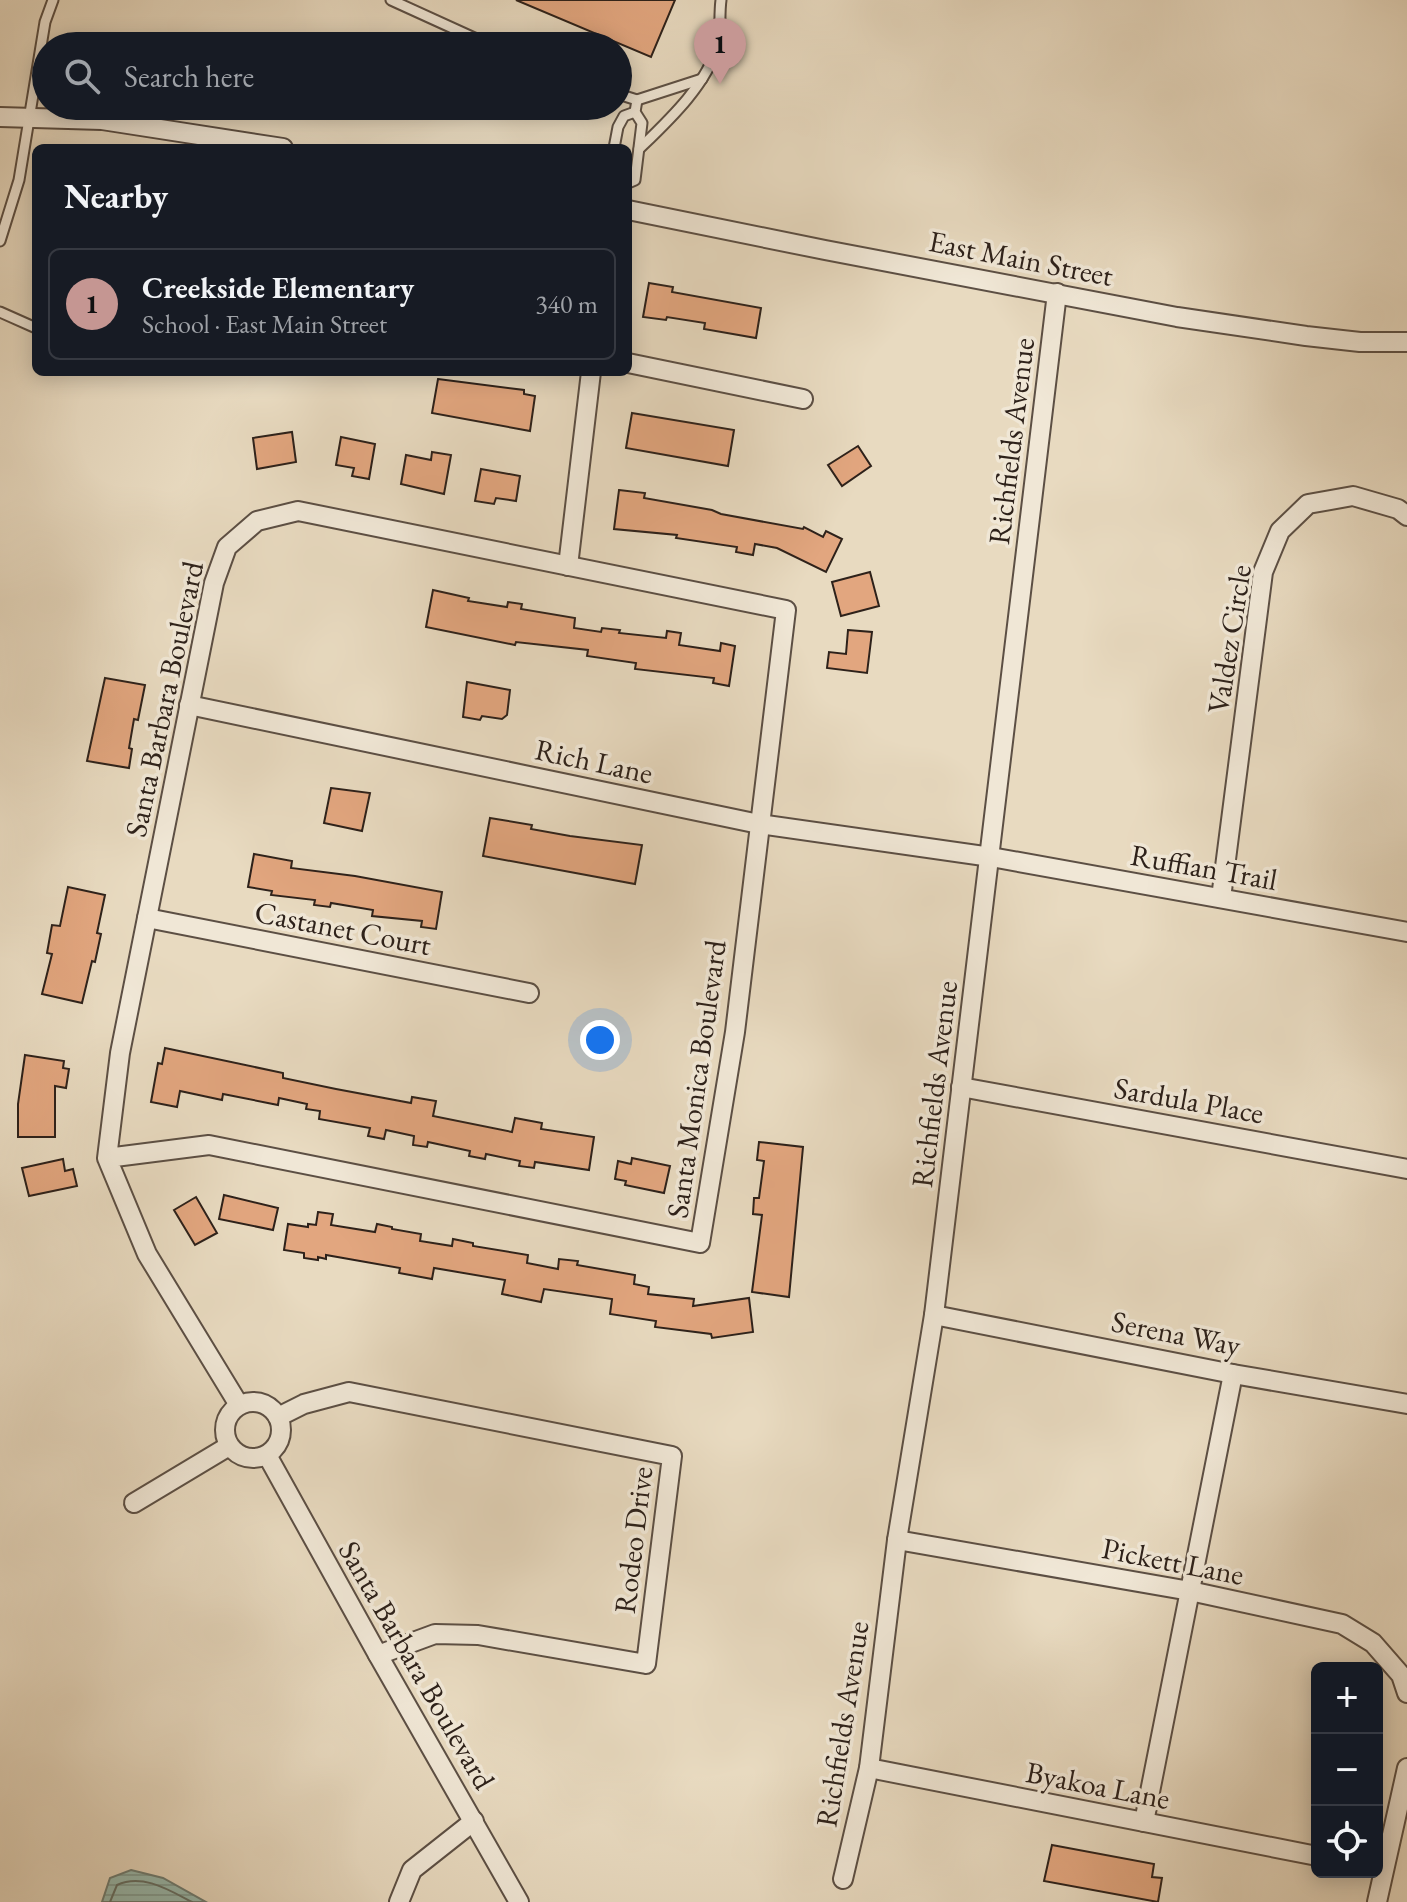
<!DOCTYPE html>
<html lang="en">
<head>
<meta charset="utf-8">
<style>
  :root { --surface:#171b24; --page:#242831; --text:#f1f3f6; --muted:#9ea1a6; --line:#363941; --accent:#c59692 }
  body { margin:0; font-family:"EB Garamond",serif; background:var(--page); color:var(--text) }
  .controls { position:absolute; right:24px; bottom:24px; display:grid; overflow:hidden; border-radius:12px; box-shadow:0 4px 20px #0003 }
  .controls button { width:72px; height:72px; display:grid; place-items:center; padding:0; border:0; border-bottom:2px solid var(--line); background:var(--surface); color:var(--text); font:40px sans-serif }
  .you { position:absolute; left:600px; top:1040px; width:28px; height:28px; margin:-20px; border:6px solid #fff; border-radius:50%; background:#1a73e8; box-shadow:0 0 0 12px #1a73e833 }
  .badge { display:grid; place-items:center; width:52px; height:52px; border-radius:50%; background:var(--accent); color:#111; font-size:26px; font-weight:700 }
  .pin { position:absolute; translate:-50% -66px; filter:drop-shadow(0 2px 4px #0008) }
  .pin::after { content:''; position:absolute; top:42px; width:28px; height:24px; background:inherit; clip-path:polygon(0 0,100% 0,50% 100%) }
  .list { margin:0; padding:0; list-style:none }
  h2 { display:flex; justify-content:space-between; align-items:center; height:104px; margin:0; padding:0 32px; font-size:34px }
  h2 small { font-size:26px; font-weight:400; color:var(--muted) }
  .list li { display:grid; grid-template-columns:52px 1fr auto; gap:24px; align-items:center; box-sizing:border-box; height:112px; margin:0 16px 16px; padding:0 16px; border:2px solid var(--line); border-radius:12px }
  .list b { display:block; font-size:30px; white-space:nowrap }
  .list p { margin:0; font-size:26px; white-space:nowrap; color:var(--muted) }
  .list em { font-size:26px; font-style:normal; color:var(--muted) }
  .icon { flex:none; width:44px; height:44px; fill:none; stroke:currentColor; stroke-width:2; stroke-linecap:round; stroke-linejoin:round }
  .map { position:relative; flex:none; width:1407px; height:1902px; overflow:hidden }
  .search { position:absolute; background:var(--surface); box-shadow:0 4px 20px #0003; left:32px; top:32px; width:600px; height:88px; display:flex; align-items:center; gap:20px; box-sizing:border-box; padding:0 28px; border-radius:44px; color:var(--muted); font-size:30px }
  .panel { position:absolute; background:var(--surface); box-shadow:0 4px 20px #0003; left:32px; top:144px; width:600px; height:232px; border-radius:12px }
  .map>svg:first-child { display:block }
  .water { fill:url(#water-rules); stroke:#6d7d74; stroke-width:2 }
  .lines { fill:none; stroke-linecap:round; stroke-linejoin:round }
  .shore { stroke:#626e65; stroke-width:2 }
  .building { fill:#e2a67f; stroke:#2d211a; stroke-width:2 }
  .lane-casing { stroke:#5c4f44; stroke-width:13 }
  .street-casing { stroke:#5c4f44; stroke-width:22 }
  .lane { stroke:#f0e7d6; stroke-width:9 }
  .street { stroke:#f0e7d6; stroke-width:18 }
  .labels { text-anchor:middle; dominant-baseline:central; stroke-width:7; stroke-linejoin:round; paint-order:stroke }
  .street-label { font-size:30px; fill:#2d211a; stroke:#f0e7d6 }
</style>
</head>
<body>
<div class="map">
<svg width="1407" height="1902" viewBox="0 0 1407 1902">
  <defs>
    <pattern id="water-rules" width="6" height="5" patternUnits="userSpaceOnUse" patternTransform="scale(2)"><rect width="6" height="5" fill="#97bbb0"/><path d="M0 2.5h6" fill="none" stroke="#82a097"/></pattern>
  </defs>
  <rect width="100%" height="100%" fill="#e8dac0"/>
  <filter id="stains"><feTurbulence type="fractalNoise" baseFrequency=".0025" numOctaves="4"/><feColorMatrix values="0 0 0 0 .2 0 0 0 0 .09 0 0 0 0 .02 0 0 0 .5 -.17"/></filter>
  <radialGradient id="worn" r=".72"><stop offset=".6" stop-color="#630" stop-opacity="0"/><stop offset="1" stop-color="#630" stop-opacity=".3"/></radialGradient>
  <path class="water" d="M131 1870 163 1878 206 1902H102L110 1878Z"/>
  <g class="lines">
    <path class="shore" d="M110 1902 117 1885C142 1873 169 1890 192 1902"/>
  </g>
  <g class="building">
    <path d="M516 0H675L651 57Z"/>
    <path d="M649 283 673 287 672 292 761 308 756 338 704 329 705 323 667 317 666 320 643 317Z"/>
    <path d="M438 379 524 390V394L535 396 530 431 432 413Z"/>
    <path d="M632 413 734 430 728 466 626 448Z"/>
    <path d="M292 432 296 462 257 469 253 438Z"/>
    <path d="M341 437 375 444 369 479 352 476 354 468 336 465Z"/>
    <path d="M858 446 871 466 842 486 828 465Z"/>
    <path d="M432 452 451 455 444 494 401 484 406 455 431 460Z"/>
    <path d="M481 469 520 476 516 501 496 498 494 504 475 501Z"/>
    <path d="M619 490 645 493 644 498 712 510 721 514 803 529 804 527 823 537 826 531 842 539 826 572 777 548 755 544 753 555 736 552 737 547 676 538 677 535 614 529Z"/>
    <path d="M870 572 879 606 841 616 832 582Z"/>
    <path d="M433 590 469 598 468 601 507 607 508 602 522 604 521 609 575 618 574 628 601 632 602 628 620 630 619 633 666 638 667 631 681 633 679 645 720 651 721 643 735 646 729 686 713 683 714 678 635 669 636 663 587 656 588 650 516 642 515 645 426 627Z"/>
    <path d="M848 630 872 632 867 673 827 668 829 652 846 654Z"/>
    <path d="M105 678 145 685 138 720 134 719 129 748 132 749 129 768 87 761Z"/>
    <path d="M467 682 510 690 507 715 502 719 482 716 480 720 463 717Z"/>
    <path d="M331 788 370 793 362 831 324 823Z"/>
    <path d="M490 818 532 825 531 829 570 836 642 845 635 884 483 856Z"/>
    <path d="M254 854 292 861 291 868 355 876 442 892 436 929 421 927 422 921 372 916 373 910 331 903 330 907 314 905 315 900 271 895 272 891 248 887Z"/>
    <path d="M68 887 105 895 97 933 101 934 95 962 92 961 82 1003 42 994 52 954 47 953 52 925 60 926Z"/>
    <path d="M165 1048 283 1073V1078L336 1089 411 1103 412 1097 436 1101 433 1116 512 1132 515 1118 542 1123 541 1129 594 1137 589 1170 535 1162 534 1168 519 1166 520 1161 486 1154 485 1159 469 1156 470 1151 428 1142 427 1147 413 1145 414 1136 386 1130 384 1139 368 1136 370 1128 319 1119 320 1111 306 1109 307 1104 279 1098 278 1105 223 1094 222 1100 180 1091 177 1107 151 1102 158 1063 162 1064Z"/>
    <path d="M25 1055 64 1061 63 1068 69 1069 66 1088 55 1086V1137H18V1104Z"/>
    <path d="M759 1142 803 1147 789 1297 752 1292 762 1215 753 1214 754 1198H759L764 1161 757 1160Z"/>
    <path d="M632 1158 670 1166 664 1193 625 1185 626 1181 615 1179 618 1161 631 1164Z"/>
    <path d="M63 1159 65 1171 73 1169 77 1186 29 1196 22 1168Z"/>
    <path d="M224 1195 278 1208 273 1230 219 1219Z"/>
    <path d="M196 1197 217 1233 195 1245 174 1210Z"/>
    <path d="M318 1212 333 1214 331 1225 375 1232 377 1224 392 1227V1229L421 1234 420 1241 452 1246 453 1239 473 1243V1246L528 1255 527 1263 558 1269 559 1259 578 1261 577 1265 635 1275 634 1284 649 1287 648 1294 694 1299 693 1306 749 1298 753 1332 712 1338 711 1334 655 1327 656 1321 610 1314 612 1299 544 1289 541 1302 502 1294 505 1280 434 1268 432 1279 399 1273 400 1268 326 1255V1259L318 1257V1260L304 1258V1253L284 1250 288 1224 308 1227V1224L316 1225Z"/>
    <path d="M1052 1845 1154 1864 1152 1877 1162 1878 1158 1902 1044 1881Z"/>
  </g>
  <g class="lines">
    <defs>
      <g id="lane">
        <path d="M391 0 492 46"/>
        <path d="M618 94 637 100 702 79"/>
        <path d="M614 148 618 127 624 116 635 112"/>
        <path d="M639 149C668 121 707 85 718 44 721 31 719 14 721 0"/>
        <path d="M628 183 635 180 642 123 635 112 637 100"/>
        <path d="M0 241 19 180 45 22 53 0"/>
        <path d="M0 312 36 328"/>
      </g>
      <g id="street">
        <path d="M0 117 102 120 283 148"/>
        <path d="M628 210 825 250 1177 317 1306 336 1360 342H1407"/>
        <path d="M628 363 803 399"/>
        <path d="M568 566 591 372"/>
        <path d="M189 705 759 824 991 857 1407 932"/>
        <path d="M1221 898 1263 572 1280 531 1308 504 1353 496 1398 509 1407 516"/>
        <path d="M147 918 529 993"/>
        <path d="M961 1087 1407 1169"/>
        <path d="M107 1158 209 1145 700 1243 735 1032 786 610 298 511 257 521 227 547 214 583 120 1053 107 1158 147 1254 239 1405"/>
        <path d="M934 1315 1233 1374 1407 1404"/>
        <circle cx="253" cy="1430" r="28"/>
        <path d="M278 1417 304 1404 349 1392 672 1456 646 1664 478 1635 435 1634 378 1655"/>
        <path d="M267 1455 378 1655 519 1902"/>
        <path d="M134 1503 229 1446"/>
        <path d="M897 1540 1190 1591 1342 1624 1373 1643 1401 1675 1407 1693"/>
        <path d="M869 1768 1317 1856"/>
        <path d="M1144 1822 1233 1374"/>
        <path d="M843 1879 869 1768 897 1540 934 1315 1057 293"/>
        <path d="M399 1902 412 1870 474 1821"/>
        <path d="M1377 1902 1407 1768"/>
      </g>
    </defs>
    <use href="#lane" class="lane-casing"/>
    <use href="#street" class="street-casing"/>
    <use href="#lane" class="lane"/>
    <use href="#street" class="street"/>
  </g>
  <g class="labels">
    <g class="street-label">
      <text transform="translate(1021 258) rotate(11)">East Main Street</text>
      <text transform="translate(1011 441) rotate(-83)">Richfields Avenue</text>
      <text transform="translate(1229 639) rotate(-81)">Valdez Circle</text>
      <text transform="translate(164 699) rotate(-78)">Santa Barbara Boulevard</text>
      <text transform="translate(594 761) rotate(12)">Rich Lane</text>
      <text transform="translate(1204 867) rotate(10)">Ruffian Trail</text>
      <text transform="translate(343 928) rotate(11)">Castanet Court</text>
      <text transform="translate(696 1079) rotate(-82)">Santa Monica Boulevard</text>
      <text transform="translate(934 1084) rotate(-83)">Richfields Avenue</text>
      <text transform="translate(1189 1100) rotate(10)">Sardula Place</text>
      <text transform="translate(1176 1333) rotate(11)">Serena Way</text>
      <text transform="translate(633 1540) rotate(-83)">Rodeo Drive</text>
      <text transform="translate(1173 1561) rotate(11)">Pickett Lane</text>
      <text transform="translate(417 1665) rotate(60)">Santa Barbara Boulevard</text>
      <text transform="translate(842 1724) rotate(-81)">Richfields Avenue</text>
      <text transform="translate(1098 1785) rotate(11)">Byakoa Lane</text>
    </g>
  </g>
  <rect width="100%" height="100%" filter="url(#stains)"/>
  <rect width="100%" height="100%" fill="url(#worn)"/>
</svg>
<div class="controls">
<button>+</button>
<button>−</button>
<button><svg class="icon" aria-label="locate" viewBox="0 0 24 24"><circle cx="12" cy="12" r="6"/><path d="M12 2v4M12 18v4M2 12h4M18 12h4"/></svg></button>
</div>
<div class="you"></div>
<div class="pin badge" style="left:720px;top:84px">1</div>
<div class="search"><svg class="icon" aria-label="search" viewBox="0 0 24 24"><circle cx="10" cy="10" r="6"/><path d="M15 15l6 6"/></svg>Search here</div>
<section class="panel">
<h2>Nearby<small></small></h2>
<ul class="list">
<li><span class="badge">1</span><div><b>Creekside Elementary</b><p>School · East Main Street</p></div><em>340 m</em></li>
</ul>
</section>
</div>
</body>
</html>
